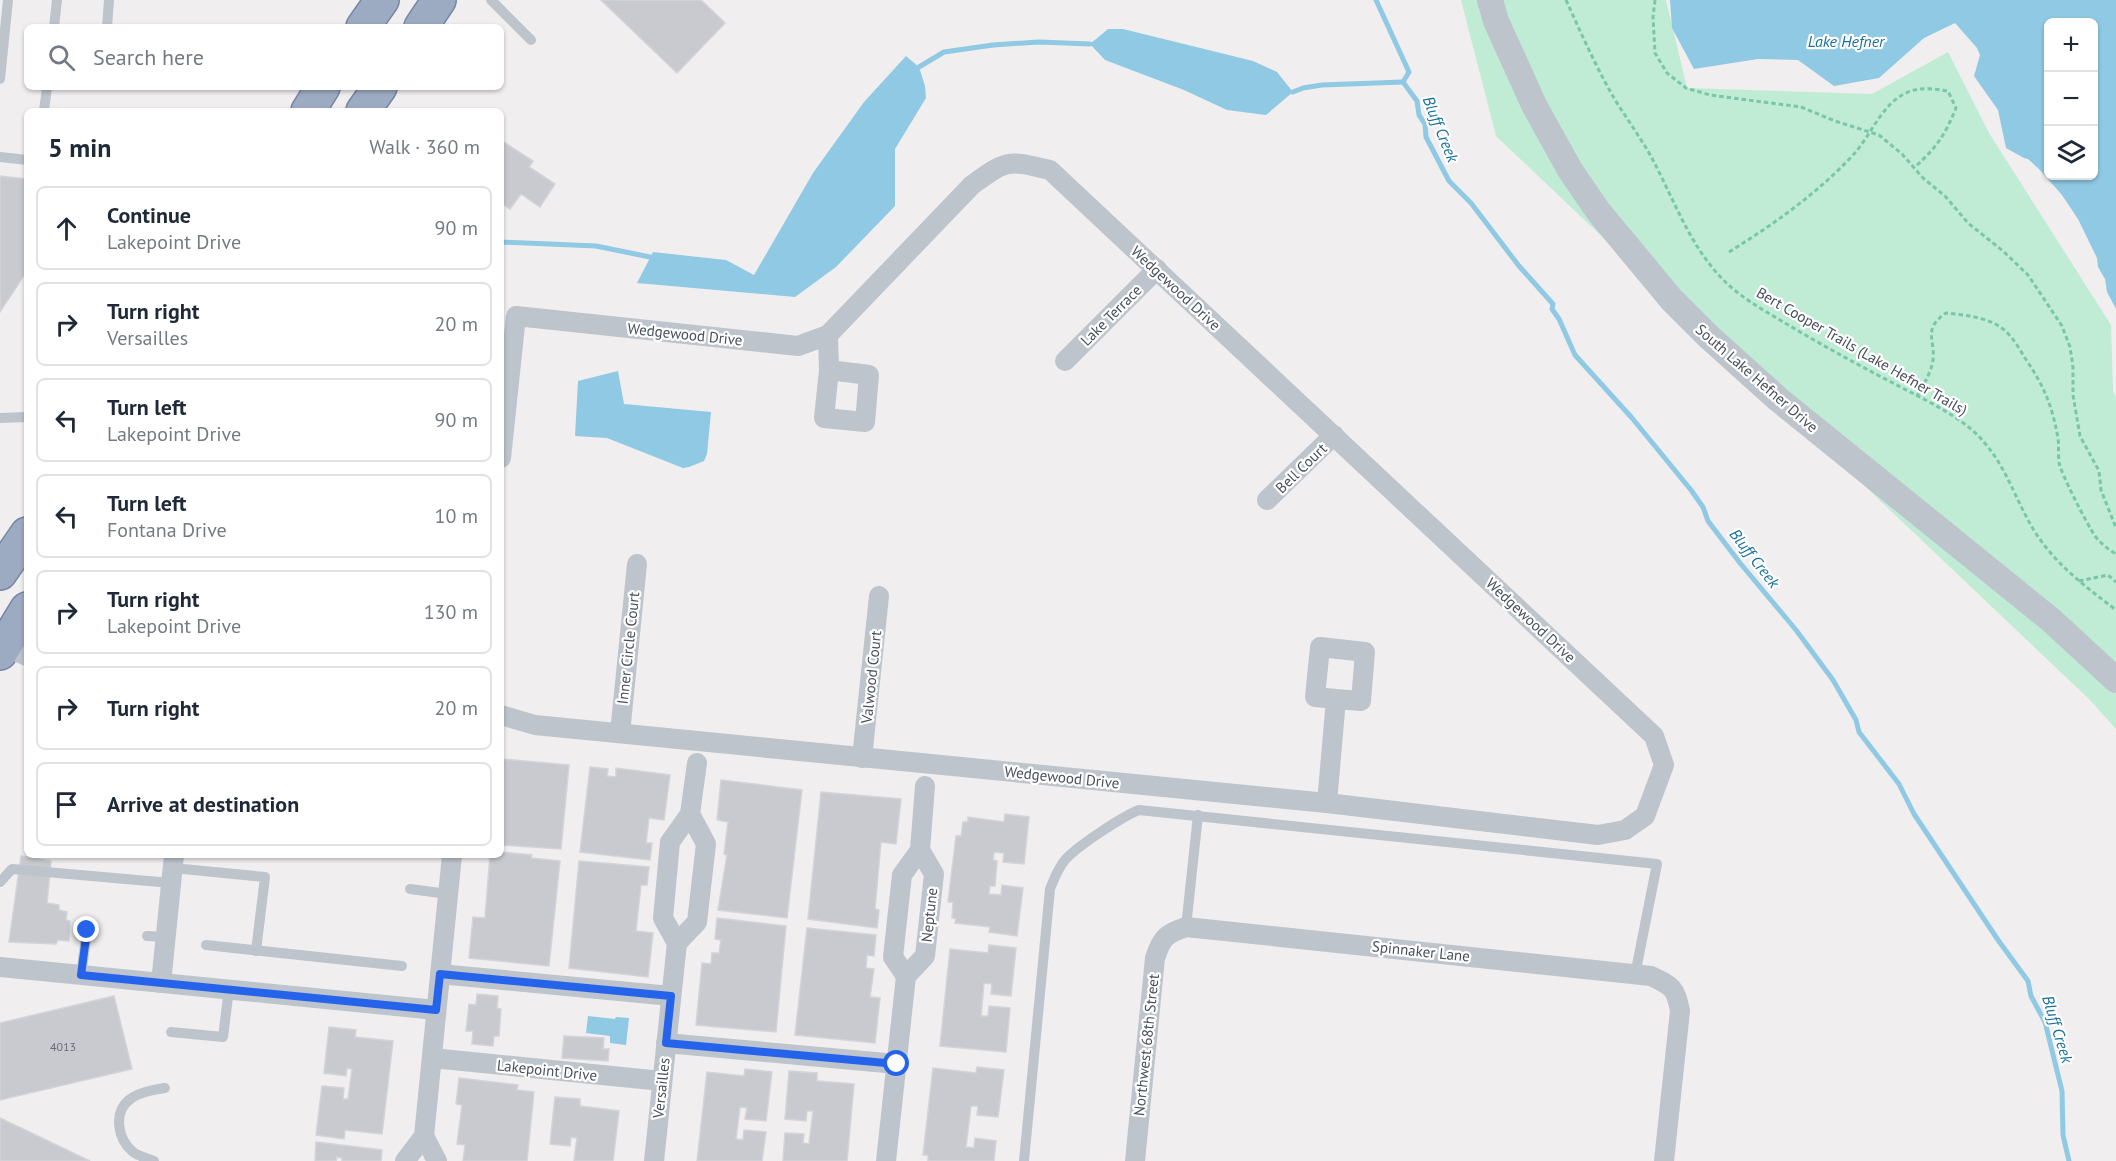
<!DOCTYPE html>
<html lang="en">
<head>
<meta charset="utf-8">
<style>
  :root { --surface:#fff; --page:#f6f6f7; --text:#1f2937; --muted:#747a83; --line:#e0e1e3 }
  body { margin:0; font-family:"PT Sans",sans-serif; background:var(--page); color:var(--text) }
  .controls { position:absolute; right:18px; top:18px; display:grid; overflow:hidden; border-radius:9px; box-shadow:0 2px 4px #0004 }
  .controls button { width:54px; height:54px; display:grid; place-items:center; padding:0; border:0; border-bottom:2px solid var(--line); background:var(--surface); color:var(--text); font:30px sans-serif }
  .stop { position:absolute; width:18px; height:18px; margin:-14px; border:4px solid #2563eb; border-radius:50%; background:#fff }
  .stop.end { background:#2563eb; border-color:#fff; box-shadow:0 2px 6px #0008 }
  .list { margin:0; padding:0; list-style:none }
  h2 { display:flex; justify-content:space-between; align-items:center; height:78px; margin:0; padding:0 24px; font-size:26px }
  h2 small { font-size:20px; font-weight:400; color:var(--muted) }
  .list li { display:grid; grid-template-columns:39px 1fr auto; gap:18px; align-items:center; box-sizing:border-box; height:84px; margin:0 12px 12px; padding:0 12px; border:2px solid var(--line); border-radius:9px }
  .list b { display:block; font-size:22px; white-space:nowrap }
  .list p { margin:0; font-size:20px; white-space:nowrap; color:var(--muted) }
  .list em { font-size:20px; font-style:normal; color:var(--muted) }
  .icon { flex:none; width:33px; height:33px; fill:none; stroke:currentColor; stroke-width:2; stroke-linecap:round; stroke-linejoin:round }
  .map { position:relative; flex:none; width:2116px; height:1161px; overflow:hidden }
  .search { position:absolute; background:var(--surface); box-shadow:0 2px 4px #0004; left:24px; top:24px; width:480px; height:66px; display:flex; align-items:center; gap:15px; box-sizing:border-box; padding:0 21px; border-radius:9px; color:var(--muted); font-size:22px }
  .panel { position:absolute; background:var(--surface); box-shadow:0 2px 4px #0004; left:24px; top:108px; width:480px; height:750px; border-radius:9px }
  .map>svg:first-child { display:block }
  .green { fill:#c0ebd5 }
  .water { fill:#90c9e4; fill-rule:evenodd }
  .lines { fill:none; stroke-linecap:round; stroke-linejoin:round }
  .stream { stroke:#90c9e4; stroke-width:5 }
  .building { fill:#c9cad0; stroke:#d2d4d9; stroke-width:1.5 }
  .trunk-casing { stroke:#7586a5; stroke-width:36 }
  .path { stroke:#7ac6a9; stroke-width:3; stroke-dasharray:4.5 3; stroke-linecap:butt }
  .service { stroke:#bdc4cc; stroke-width:10 }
  .minor { stroke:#bdc4cc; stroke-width:20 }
  .tertiary { stroke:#bdc4cc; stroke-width:26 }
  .trunk { stroke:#9caac2; stroke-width:33 }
  .route { stroke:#2563eb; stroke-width:8 }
  .labels { text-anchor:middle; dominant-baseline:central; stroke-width:4.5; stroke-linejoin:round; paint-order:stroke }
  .number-label { font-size:12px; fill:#686e78 }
  .street-label { font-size:15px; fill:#484f5a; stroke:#fff }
  .water-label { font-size:16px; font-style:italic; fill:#18729c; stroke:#fff }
</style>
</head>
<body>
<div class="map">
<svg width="2116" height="1161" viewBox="0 0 2116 1161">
  <rect width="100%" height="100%" fill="#f0eeee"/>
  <path class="green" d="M1461 0H1666L1687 88 1872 94 1948 52 1989 133 2111 325 2113 391 2116 397V729L2089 699 1496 136Z"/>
  <g class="water">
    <path d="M1670 0H2116V309L2107 292 2105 279 2098 267 2097 258 2078 219 2062 195 2039 169 2028 159 2024 158 2006 148 1998 110 1974 76 1980 55 1977 48 1955 23 1924 38 1879 78 1834 86 1798 60 1758 59 1694 69 1672 28ZM2094 22V176H2048V22Z"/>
    <path d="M1108 29H1123L1253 61 1277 72 1293 92 1266 115 1227 110 1184 90 1105 60 1090 44Z"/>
    <path d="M906 56 919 67 925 86 926 98 895 149V206L836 267 795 297 637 283 653 252 726 260 754 275 813 173 864 102Z"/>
    <path d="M618 371 624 404 711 412 707 454 704 461 689 467 683 468 607 438 575 436 578 381Z"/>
    <path d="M588 1016 615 1019 616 1017 629 1018 626 1045 610 1043V1036L586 1033Z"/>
  </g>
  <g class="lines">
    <g class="stream">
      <path d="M1376 0 1409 72 1403 82 1417 101 1419 115 1425 124 1426 137 1449 181 1471 203 1519 266 1553 304 1552 309 1559 319 1575 355 1632 418 1691 490 1703 507 1708 521 1740 563 1796 630 1833 680 1856 720 1859 732 1899 784 1914 814 1998 940 2028 981 2031 996 2045 1022 2062 1091 2063 1135 2069 1161"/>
      <path d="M919 67 944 52 993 45 1039 42 1090 44"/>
      <path d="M1293 92 1303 88 1322 85 1403 82"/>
      <path d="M501 242 596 246 650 257"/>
    </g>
  </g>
  <g class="building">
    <path d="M601 0H701L725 23 677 73Z"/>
    <path d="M502 141 533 161 529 167 555 184 540 207 521 194 510 209 501 203Z"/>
    <path d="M0 176 27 179V271L0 312Z"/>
    <path d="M501 759 569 765 561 849 501 845Z"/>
    <path d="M590 767 608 769 607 776 616 777V768L670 775 664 820 649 818 646 843H652L650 860 580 852Z"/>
    <path d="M721 780 802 790 787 918 718 910 727 855 724 854 728 822 717 820Z"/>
    <path d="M821 792 901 799 896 844 881 842 875 909 879 910 877 928 808 919Z"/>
    <path d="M1005 814 1029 817 1024 864 1003 862 1004 853 994 852 993 860 997 861 995 886H990L989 894 1001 895 1002 885 1023 888 1017 936 989 932 990 927 955 923 956 919 952 918 953 902H948L956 836H961L963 822H968V817L1004 822Z"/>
    <path d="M501 852 532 855 531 858 560 861 549 966 469 958 473 917 485 918 490 855H501Z"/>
    <path d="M21 856 51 861 47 903 59 905V910L67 912 66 920 70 921 69 941 58 940 56 944 9 942Z"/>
    <path d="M579 861 649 867 647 885H641L636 931 653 933 648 977 569 968Z"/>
    <path d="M717 918 786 926 776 1032 696 1025 702 963 711 964 712 953H719L721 940 715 939Z"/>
    <path d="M807 928 876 935 874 956 867 955 866 968 874 969 870 997 880 998 875 1043 795 1035Z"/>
    <path d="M989 945 1016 948 1011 996 991 994 992 984 984 983 981 1016H988L989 1006 1010 1008 1006 1052 940 1046 950 949 988 953Z"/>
    <path d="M477 994 498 996 497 1008 501 1009 499 1036H494L493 1046 472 1044 473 1031H466L469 1004 476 1005Z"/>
    <path d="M114 996 132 1069 0 1100V1023Z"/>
    <path d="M329 1027 356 1030 355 1037 393 1041 382 1134 345 1130 344 1139 316 1135 322 1086 344 1088 343 1099H348L352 1069 347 1068 346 1076 324 1073Z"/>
    <path d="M564 1036 604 1038 603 1049H609L608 1061 562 1058Z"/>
    <path d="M977 1067 1004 1070 998 1117 977 1115 978 1106H971L966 1147 974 1148 975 1138 996 1141 994 1161H928V1155H923L933 1068 976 1073Z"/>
    <path d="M745 1069 772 1072 766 1121 745 1119 747 1108 740 1107 736 1139 743 1140 744 1130 766 1132 762 1161H697L707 1072 744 1076Z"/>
    <path d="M789 1071 817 1073V1081L854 1084 847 1161H783L785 1133 804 1134 803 1143 809 1144 813 1111H807L806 1121 785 1119Z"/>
    <path d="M459 1078 518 1085 517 1090 534 1092 527 1161H463L465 1145 457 1144 462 1105 456 1104Z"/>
    <path d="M555 1097 580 1099V1106L619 1111 613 1161H574L577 1138 571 1137 570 1146 550 1144Z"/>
    <path d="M0 1118 90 1161H0Z"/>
    <path d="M316 1142 382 1150 381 1161H342V1158L337 1157 336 1161H315Z"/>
  </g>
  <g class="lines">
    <defs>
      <g id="trunk">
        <path d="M363 27 382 0"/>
        <path d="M421 27 439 0"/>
        <path d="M308 111 323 87"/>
        <path d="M363 111 380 87"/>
        <path d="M0 573 27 534"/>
        <path d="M0 653 27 609"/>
      </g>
    </defs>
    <use href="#trunk" class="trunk-casing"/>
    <g class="path">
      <path d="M1566 0C1581 33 1596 67 1614 98 1625 116 1637 133 1648 151 1675 199 1692 257 1737 292 1753 305 1772 315 1790 326 1824 346 1858 365 1893 383 1919 397 1948 410 1971 429 2006 460 2012 495 2035 532 2056 565 2086 587 2116 610"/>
      <path d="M1655 0 1653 17 1655 53 1667 73 1686 88 1710 95 1801 107 1835 121 1879 135 1902 154 1923 178 1945 196 1968 223 2003 251 2028 275 2062 326 2070 347 2073 367V395L2080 436 2099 471 2101 490 2116 528"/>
      <path d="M1729 252C1774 224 1818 193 1854 154 1871 135 1881 106 1904 94 1918 86 1933 89 1948 91L1956 108C1945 135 1937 147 1915 167"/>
      <path d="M1917 396C1923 386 1929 376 1932 365 1938 341 1920 331 1946 313 1964 315 1988 317 2003 329 2012 336 2019 348 2025 358 2044 386 2052 405 2058 438 2059 446 2058 454 2059 462 2060 472 2088 526 2095 536 2101 544 2108 549 2116 554"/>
      <path d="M2079 581 2108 575 2116 582"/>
    </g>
    <g class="service">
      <path d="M491 0 531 40"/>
      <path d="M54 27 57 0"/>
      <path d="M107 27 109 0"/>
      <path d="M0 79 8 0"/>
      <path d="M44 111 47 87"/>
      <path d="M0 157 27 160"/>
      <path d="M0 418 27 417"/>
      <path d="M173 868 265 877 256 951"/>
      <path d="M0 882 12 869 171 883"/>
      <path d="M410 889 448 894"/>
      <path d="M1186 927 1198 815"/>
      <path d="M147 936 166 937"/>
      <path d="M206 945 402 966"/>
      <path d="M81 975 87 930"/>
      <path d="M171 1032 223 1037 229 989"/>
      <path d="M154 1161C147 1158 137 1156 132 1151 118 1139 113 1113 129 1100 139 1092 153 1090 165 1088"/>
      <path d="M1024 1161 1050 889C1054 879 1058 868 1065 860 1076 847 1123 816 1139 810L1657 864 1635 975"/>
    </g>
    <g class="minor">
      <path d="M828 335 829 370 824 418 865 422 869 375 829 370"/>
      <path d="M1065 361 1157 269"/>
      <path d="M501 458 516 316 798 346 828 335 972 185C1008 159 1007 160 1050 170L1654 736 1664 765 1645 816 1625 830 1598 835 1327 803 535 725 501 715"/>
      <path d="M1267 500 1334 435"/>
      <path d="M0 644 27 656"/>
      <path d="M620 733 637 564"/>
      <path d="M862 758 879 596"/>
      <path d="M1327 803 1336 699 1361 701 1365 652 1320 647 1315 697 1336 699"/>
      <path d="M677 943 697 922 706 844 690 814"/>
      <path d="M0 967 436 1010"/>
      <path d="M440 974 671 996"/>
      <path d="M906 976 893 957 902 875 920 850 925 786"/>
      <path d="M161 983 174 855"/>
      <path d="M666 1043 897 1064"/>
      <path d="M432 1058 662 1081"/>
      <path d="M424 1136 437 1161"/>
      <path d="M405 1161 424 1136 452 855"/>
      <path d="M654 1161 677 943 663 918 670 842 690 814 697 763"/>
      <path d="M886 1161 906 976 925 956 934 874 920 850"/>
      <path d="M1135 1161 1155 958C1162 937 1166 934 1186 927L1651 976C1672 986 1676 988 1680 1011L1664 1161"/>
    </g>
    <path class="tertiary" d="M1490 0 1496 21 1534 105 1570 170 1598 211 1671 299 1708 336 1778 399 2051 620 2116 680"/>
    <use href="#trunk" class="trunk"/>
  </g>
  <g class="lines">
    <path class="route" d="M87 930 81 975 436 1010 440 974 671 996 666 1043 897 1064"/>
  </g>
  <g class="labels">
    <g class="number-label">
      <text x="63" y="1046">4013</text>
    </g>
    <g class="street-label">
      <text transform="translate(1176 288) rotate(43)">Wedgewood Drive</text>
      <text transform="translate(1111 315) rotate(-45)">Lake Terrace</text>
      <text transform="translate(685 334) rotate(6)">Wedgewood Drive</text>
      <text transform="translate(1862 351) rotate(30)">Bert Cooper Trails (Lake Hefner Trails)</text>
      <text transform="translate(1757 378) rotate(41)">South Lake Hefner Drive</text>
      <text transform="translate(1301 468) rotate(-44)">Bell Court</text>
      <text transform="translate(1531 620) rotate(43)">Wedgewood Drive</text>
      <text transform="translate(628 648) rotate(-84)">Inner Circle Court</text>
      <text transform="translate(871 677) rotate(-84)">Valwood Court</text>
      <text transform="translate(1062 777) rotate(6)">Wedgewood Drive</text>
      <text transform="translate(929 915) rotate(-84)">Neptune</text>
      <text transform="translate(1421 951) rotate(6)">Spinnaker Lane</text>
      <text transform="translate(1146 1045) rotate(-84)">Northwest 68th Street</text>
      <text transform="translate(547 1070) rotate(6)">Lakepoint Drive</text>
      <text transform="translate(661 1088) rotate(-84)">Versailles</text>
    </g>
    <g class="water-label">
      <text x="1846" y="41">Lake Hefner</text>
      <text transform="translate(1441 129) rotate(68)">Bluff Creek</text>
      <text transform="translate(1755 558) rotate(52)">Bluff Creek</text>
      <text transform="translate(2058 1029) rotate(73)">Bluff Creek</text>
    </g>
  </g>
</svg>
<div class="controls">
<button>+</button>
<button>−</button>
<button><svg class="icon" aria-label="layers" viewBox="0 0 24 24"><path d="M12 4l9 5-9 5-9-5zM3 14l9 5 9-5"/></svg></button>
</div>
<div class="stop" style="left:897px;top:1064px"></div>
<div class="stop end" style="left:87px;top:930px"></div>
<div class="search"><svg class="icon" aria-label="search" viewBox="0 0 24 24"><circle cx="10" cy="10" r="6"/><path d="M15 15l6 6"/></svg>Search here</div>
<section class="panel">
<h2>5 min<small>Walk · 360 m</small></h2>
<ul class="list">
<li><svg class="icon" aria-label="ahead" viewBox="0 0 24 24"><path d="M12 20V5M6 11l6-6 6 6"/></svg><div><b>Continue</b><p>Lakepoint Drive</p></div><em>90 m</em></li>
<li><svg class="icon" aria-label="right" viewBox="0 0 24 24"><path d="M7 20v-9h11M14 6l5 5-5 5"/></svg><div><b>Turn right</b><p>Versailles</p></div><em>20 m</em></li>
<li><svg class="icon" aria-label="left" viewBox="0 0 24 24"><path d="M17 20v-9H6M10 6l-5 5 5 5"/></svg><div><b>Turn left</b><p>Lakepoint Drive</p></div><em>90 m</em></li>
<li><svg class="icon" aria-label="left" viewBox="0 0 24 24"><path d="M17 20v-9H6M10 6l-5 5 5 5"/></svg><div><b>Turn left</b><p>Fontana Drive</p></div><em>10 m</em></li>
<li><svg class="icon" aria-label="right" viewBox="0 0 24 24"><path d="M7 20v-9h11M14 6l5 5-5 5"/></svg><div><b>Turn right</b><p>Lakepoint Drive</p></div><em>130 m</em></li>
<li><svg class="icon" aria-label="right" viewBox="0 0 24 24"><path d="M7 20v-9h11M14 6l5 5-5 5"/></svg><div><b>Turn right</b></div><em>20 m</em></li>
<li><svg class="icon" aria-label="arrive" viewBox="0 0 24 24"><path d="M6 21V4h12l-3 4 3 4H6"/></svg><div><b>Arrive at destination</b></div></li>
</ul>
</section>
</div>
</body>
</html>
